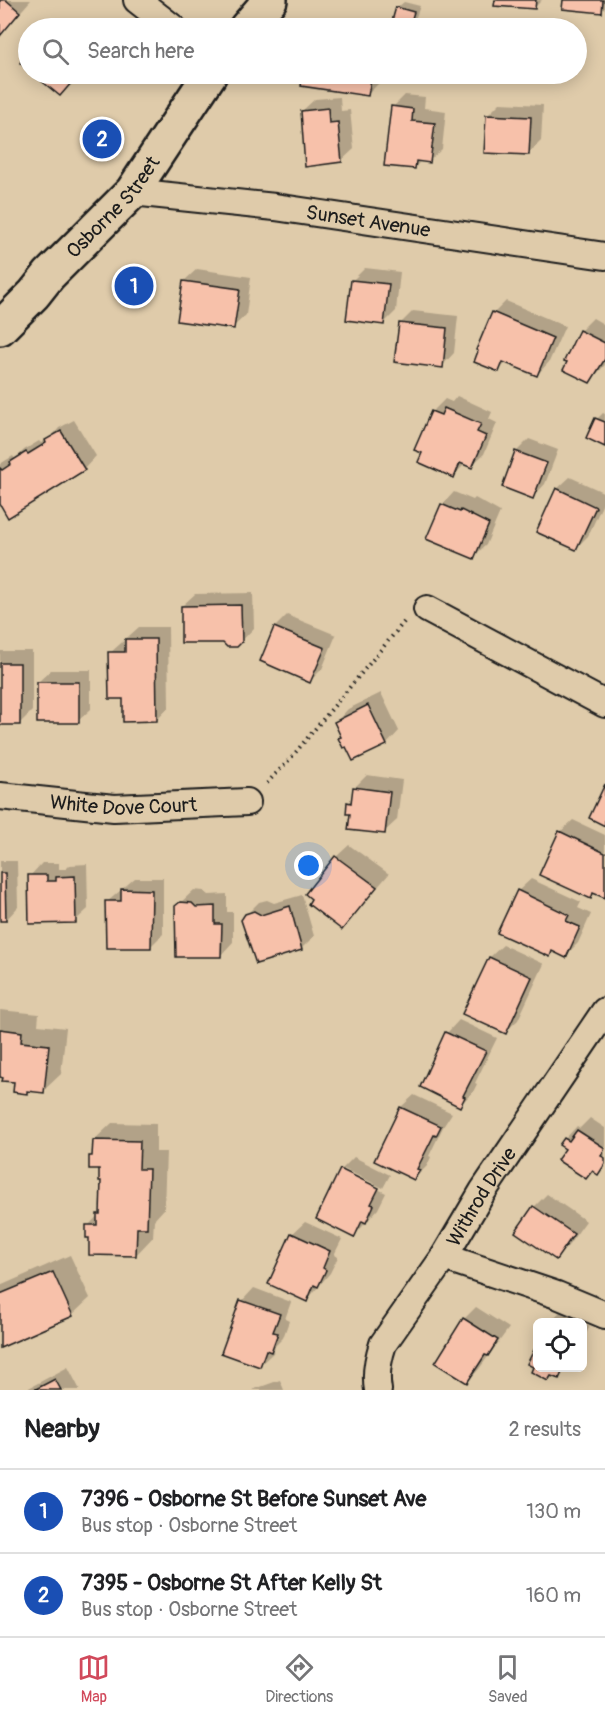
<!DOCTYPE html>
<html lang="en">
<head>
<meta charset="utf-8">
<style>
  :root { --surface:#fff; --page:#f2f2f2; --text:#202124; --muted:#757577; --line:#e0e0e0; --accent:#d1495b }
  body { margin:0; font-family:Pangolin,sans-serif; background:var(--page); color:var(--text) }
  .controls { position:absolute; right:18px; bottom:18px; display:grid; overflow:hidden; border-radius:9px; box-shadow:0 3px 15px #0003 }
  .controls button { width:54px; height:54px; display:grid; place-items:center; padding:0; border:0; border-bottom:2px solid var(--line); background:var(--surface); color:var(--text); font:30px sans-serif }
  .you { position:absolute; left:309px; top:866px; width:21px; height:21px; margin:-15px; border:4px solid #fff; border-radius:50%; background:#1a73e8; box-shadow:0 0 0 9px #1a73e833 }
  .badge { display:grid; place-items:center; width:39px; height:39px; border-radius:50%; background:var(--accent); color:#fff; font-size:20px; font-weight:700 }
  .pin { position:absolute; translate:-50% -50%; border:3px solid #fff; box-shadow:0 2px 6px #0006 }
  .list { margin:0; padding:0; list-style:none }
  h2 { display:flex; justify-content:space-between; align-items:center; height:78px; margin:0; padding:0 24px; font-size:26px }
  h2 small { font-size:20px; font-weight:400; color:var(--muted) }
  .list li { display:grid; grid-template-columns:39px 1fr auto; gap:18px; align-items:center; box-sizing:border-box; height:84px; padding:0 24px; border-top:2px solid var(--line) }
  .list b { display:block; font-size:22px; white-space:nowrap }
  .list p { margin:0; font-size:20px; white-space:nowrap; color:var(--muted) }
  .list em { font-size:20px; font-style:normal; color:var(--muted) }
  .icon { flex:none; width:33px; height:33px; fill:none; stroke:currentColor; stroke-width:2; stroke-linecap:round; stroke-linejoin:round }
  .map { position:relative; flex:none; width:605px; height:1390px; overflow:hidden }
  .search { position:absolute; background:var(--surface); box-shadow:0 3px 15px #0003; left:18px; right:18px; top:18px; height:66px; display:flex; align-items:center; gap:15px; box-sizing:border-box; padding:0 21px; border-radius:33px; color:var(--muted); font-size:22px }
  .sheet { height:246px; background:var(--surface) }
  nav { display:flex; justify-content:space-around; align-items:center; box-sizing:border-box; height:84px; border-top:2px solid var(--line); background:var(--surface); font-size:16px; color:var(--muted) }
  nav a { display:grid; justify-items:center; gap:3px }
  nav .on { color:var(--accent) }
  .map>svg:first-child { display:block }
  .shadow { fill:#0003 }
  .building { fill:#f7c1aa; stroke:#1c1c1c; stroke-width:1.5 }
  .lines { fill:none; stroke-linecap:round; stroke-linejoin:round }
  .street-casing { stroke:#1c1c1c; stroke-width:30 }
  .secondary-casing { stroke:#1c1c1c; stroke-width:38 }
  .path { stroke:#1c1c1c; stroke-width:4; stroke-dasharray:1.5 4.5; stroke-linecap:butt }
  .street { stroke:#dfcbaa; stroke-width:26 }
  .secondary { stroke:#dfcbaa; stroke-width:33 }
  .labels { text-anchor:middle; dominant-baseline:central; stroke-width:4.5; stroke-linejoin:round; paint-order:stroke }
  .street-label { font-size:20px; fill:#1c1c1c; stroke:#dfcbaa }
</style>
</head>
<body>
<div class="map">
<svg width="605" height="1390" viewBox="0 0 605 1390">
  <rect width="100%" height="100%" fill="#dfcbaa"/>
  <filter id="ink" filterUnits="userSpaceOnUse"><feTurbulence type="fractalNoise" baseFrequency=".0167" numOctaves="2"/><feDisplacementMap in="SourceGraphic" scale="12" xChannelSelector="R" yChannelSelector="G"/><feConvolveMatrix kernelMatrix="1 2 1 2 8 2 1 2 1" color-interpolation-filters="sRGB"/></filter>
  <g filter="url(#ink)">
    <g class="shadow">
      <path d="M0 0H31L0 35Z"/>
      <path d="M496 0H542L534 8Z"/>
      <path d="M564 0H605V8L601 11Z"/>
      <path d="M404 2 420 6 412 28H391L397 8Z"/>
      <path d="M59 22 66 28H53Z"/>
      <path d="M35 74H80L60 94Z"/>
      <path d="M305 74H381L380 82 367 95 303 85Z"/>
      <path d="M405 95 425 97 424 108 446 111 442 149 429 161H421L415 167 393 107Z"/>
      <path d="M340 97 341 111 350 110 354 149 341 161 302 111 315 99Z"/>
      <path d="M500 103 543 105 541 141 528 154 488 115Z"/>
      <path d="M365 268 400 272 396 311 383 324 352 281Z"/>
      <path d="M197 269 251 277 246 315 233 327 184 281Z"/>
      <path d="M506 301 565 326 549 362 537 375 507 362 498 371 494 313Z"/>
      <path d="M413 311 458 316 454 353 442 366 400 324Z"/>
      <path d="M593 318 605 325V365L590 381 580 331Z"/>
      <path d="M457 396 492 412 489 419 497 423 484 454 471 466 465 464 453 476 423 452 416 449 433 411 445 399 452 402Z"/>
      <path d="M603 413 605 414V446L597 419Z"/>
      <path d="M74 420 96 456 84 469 0 501V464L13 456 15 459 24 450 39 441 41 443 52 436 59 428Z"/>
      <path d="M529 439 558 450 545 484 533 497 516 452Z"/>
      <path d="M570 477 605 493V499L588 536 576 548 557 489Z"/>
      <path d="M454 492 473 500 475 498 500 512 486 545 473 557 442 505Z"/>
      <path d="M253 593 254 628 237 646 182 606 195 594Z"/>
      <path d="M287 615 336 635 322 669 310 681 275 627Z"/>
      <path d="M139 627H168L169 707 157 720 110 653Z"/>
      <path d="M0 651H32V711L19 724H0Z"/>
      <path d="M51 670H91V709L78 721 38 682Z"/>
      <path d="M381 693 399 731 387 744 354 759 347 745 340 738 342 736 336 722 348 709Z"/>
      <path d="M367 775 402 780 397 820 384 832 352 813 348 803 353 798 354 788Z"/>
      <path d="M573 820 605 835V897L596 892 590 898 560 832Z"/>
      <path d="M349 845 389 874 342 928 336 857Z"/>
      <path d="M0 861H17L18 907 6 920H0Z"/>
      <path d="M42 863H59V869H66L70 865 87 864 88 909 75 921 30 876Z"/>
      <path d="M135 878H163V934L151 946 107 902Z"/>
      <path d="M531 879 581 902 578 908 591 914 578 943 565 956 554 951 549 955 518 891Z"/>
      <path d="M194 890 204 891 209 895 227 894V912H233V942L221 955 177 906Z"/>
      <path d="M302 895 314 936 302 948 257 963 246 915 259 902 267 900 274 903Z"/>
      <path d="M503 945 544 964 518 1020 505 1032 464 1013 490 957Z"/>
      <path d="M0 1010 39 1014 38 1025 66 1028 61 1074 43 1091 29 1090 26 1092 16 1081 0 1076Z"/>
      <path d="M459 1020 497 1038 475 1083 477 1084 473 1092 460 1105 447 1033Z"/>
      <path d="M414 1095 452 1113 443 1127 429 1156 431 1157 427 1166 414 1179 376 1160 401 1107Z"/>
      <path d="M590 1118 605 1128V1166L598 1173 593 1170 586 1177 567 1148 565 1139 577 1126 580 1128Z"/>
      <path d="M112 1123 156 1124V1152H166L164 1209 154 1220 153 1237 136 1255 88 1226 102 1211V1180L101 1168 91 1156 94 1153V1140Z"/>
      <path d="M354 1157 390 1175 383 1188 344 1169V1173L386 1193 378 1209 354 1236 341 1170Z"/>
      <path d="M547 1194 586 1221 568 1246 555 1258 517 1232 534 1207Z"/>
      <path d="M305 1222 342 1239 334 1255 338 1257 330 1273 307 1300 292 1234Z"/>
      <path d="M70 1255 90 1298 72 1315 0 1347V1286Z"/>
      <path d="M254 1288 291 1302 285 1319 289 1321 283 1338 275 1346 273 1353 260 1365 242 1301Z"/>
      <path d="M476 1307 509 1328 479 1369 467 1382 464 1319Z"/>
      <path d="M560 1312 590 1326 582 1342V1322H549Z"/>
      <path d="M68 1367 80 1390H25Z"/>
      <path d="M538 1368H568L558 1377 533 1372Z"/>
      <path d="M280 1380 284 1390H252Z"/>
    </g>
    <g class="building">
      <path d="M0 0H6L20 12 0 36Z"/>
      <path d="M495 0H536L535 9 494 6Z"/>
      <path d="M563 0H603L602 13 562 9Z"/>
      <path d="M396 7 414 12 409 28H390Z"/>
      <path d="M28 53V70L20 63Z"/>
      <path d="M33 74H79L60 96Z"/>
      <path d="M303 74H372L368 96 301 86Z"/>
      <path d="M391 106 413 109 412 121 435 123 430 163 416 161 415 169 384 166Z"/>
      <path d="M328 108 329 123 338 122 342 162 305 167 301 111Z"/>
      <path d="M486 115 531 117 529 155 484 153Z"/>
      <path d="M351 280 389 284 384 325 346 320Z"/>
      <path d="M183 281 240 289 234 329 177 321Z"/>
      <path d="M492 312 553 338 537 376 503 362 499 372 474 362 478 351 476 350Z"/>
      <path d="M399 323 447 328 443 368 394 362Z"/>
      <path d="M579 330 605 343V359L590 383 563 370 567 362 564 361Z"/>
      <path d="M444 408 481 424 477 432 486 436 472 468 460 463 454 478 418 462 422 453 414 450 431 411 441 415Z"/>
      <path d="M595 418 605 422V447L586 438Z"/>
      <path d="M61 431 85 470 8 518 0 504V468L2 470 11 464 10 462 26 452 28 454 46 443 45 440Z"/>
      <path d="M515 451 547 463 533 499 502 487Z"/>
      <path d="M556 488 596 507 576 550 536 532Z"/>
      <path d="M441 504 460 512 461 510 489 524 474 559 426 539Z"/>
      <path d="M241 605 242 642 237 647H227L223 643H181V606Z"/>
      <path d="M274 627 325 648 310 683 260 661Z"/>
      <path d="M125 639H156L157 721 123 722V699H109L108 652H125Z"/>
      <rect x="0" y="663" width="20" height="62"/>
      <rect x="37" y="682" width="42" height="41"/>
      <path d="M368 705 387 745 353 761 346 747 343 748 338 738 341 737 334 722Z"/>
      <path d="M605 784V826L589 818Z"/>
      <path d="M353 787 390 792 385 834 348 830 350 814H346L347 802 351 803Z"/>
      <path d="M559 831 605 853V898L593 893 591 899 539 875Z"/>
      <path d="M335 856 377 887 342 930 308 904 311 899 305 894Z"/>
      <path d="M0 873H5L6 921H0Z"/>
      <path d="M28 875H47V881H56V877L75 876 76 923 29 924Z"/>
      <path d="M121 889 152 890 151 948H106L105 901H121Z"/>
      <path d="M517 890 569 915 566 921 580 927 566 958 552 951 550 957 497 933Z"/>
      <path d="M180 902 192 903 196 907 215 906V924H222L221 957H176L175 906Z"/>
      <path d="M290 906 302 950 256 964 241 920 245 914 254 911 261 915Z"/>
      <path d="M489 957 532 977 506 1034 462 1014Z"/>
      <path d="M0 1029 22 1032 21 1042 49 1045 44 1093 27 1091V1094L13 1092 14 1082 2 1081 3 1078 0 1077Z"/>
      <path d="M445 1032 486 1051 463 1096 465 1097 460 1107 420 1087Z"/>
      <path d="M400 1107 441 1126 436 1136 434 1135 417 1169 420 1170 414 1180 374 1161Z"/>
      <path d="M577 1130 605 1148 601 1156 605 1158V1164L598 1175 592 1171 586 1179 557 1160 565 1149 559 1145 564 1138 569 1141Z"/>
      <path d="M93 1140 140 1141 139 1169H149L147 1228H137L136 1256 89 1255V1238H86V1225H97V1214H100L101 1181H99V1169H89V1156H92Z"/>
      <path d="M340 1169 379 1188 371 1204 374 1205 366 1223 362 1221 354 1238 316 1219Z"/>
      <path d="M533 1206 574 1234 556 1260 515 1232Z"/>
      <path d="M291 1233 330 1251 323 1268 326 1270 318 1287 314 1285 307 1302 268 1284Z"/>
      <path d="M53 1272 73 1316 0 1348V1294Z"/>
      <path d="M240 1300 280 1314 273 1332 278 1333 271 1352 266 1350 260 1367 221 1353Z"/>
      <path d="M463 1318 498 1340 488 1356 485 1355 467 1383 435 1363Z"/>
      <path d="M538 1342V1368H564L559 1379 551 1376 548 1381 531 1372 533 1367 527 1364Z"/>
      <path d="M55 1379 61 1390H34Z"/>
    </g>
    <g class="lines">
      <defs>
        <g id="street">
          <path d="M137 0 173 28"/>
          <path id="s1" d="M132 192 275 207 605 256"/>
          <path d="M427 609 605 704"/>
          <path id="s2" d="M0 796 114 808 247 802"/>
          <path d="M444 1257 557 1295 605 1315"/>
          <path id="s3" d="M378 1390C375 1374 378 1359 383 1344L444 1257 483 1191 605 1011"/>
        </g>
        <g id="secondary">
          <path d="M246 28 270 0"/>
          <path id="s4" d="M0 328 34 294 49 275 132 192 210 74"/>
        </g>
      </defs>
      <use href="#street" class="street-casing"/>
      <use href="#secondary" class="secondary-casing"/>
      <path class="path" d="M267 783 290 759 404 622"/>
      <use href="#street" class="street"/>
      <use href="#secondary" class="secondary"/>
    </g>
  </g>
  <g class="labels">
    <g class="street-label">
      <text stroke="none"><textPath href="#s4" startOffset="166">Osborne Street</textPath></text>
      <text stroke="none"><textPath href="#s1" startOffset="238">Sunset Avenue</textPath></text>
      <text stroke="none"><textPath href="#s2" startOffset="124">White Dove Court</textPath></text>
      <text stroke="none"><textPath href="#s3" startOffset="224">Withrod Drive</textPath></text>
    </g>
  </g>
</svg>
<div class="controls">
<button><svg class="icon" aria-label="locate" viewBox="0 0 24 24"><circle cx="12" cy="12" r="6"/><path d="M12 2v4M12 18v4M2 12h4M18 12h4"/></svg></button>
</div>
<div class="you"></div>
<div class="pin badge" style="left:134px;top:286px;background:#1a4fb4">1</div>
<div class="pin badge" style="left:102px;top:139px;background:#1a4fb4">2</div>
<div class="search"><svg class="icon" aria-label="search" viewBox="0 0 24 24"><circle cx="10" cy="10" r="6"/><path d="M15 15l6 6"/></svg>Search here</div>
</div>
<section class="sheet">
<h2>Nearby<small>2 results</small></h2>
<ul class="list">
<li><span class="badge" style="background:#1a4fb4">1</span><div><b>7396 - Osborne St Before Sunset Ave</b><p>Bus stop · Osborne Street</p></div><em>130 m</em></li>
<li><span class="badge" style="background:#1a4fb4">2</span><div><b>7395 - Osborne St After Kelly St</b><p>Bus stop · Osborne Street</p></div><em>160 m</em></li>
</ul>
</section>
<nav>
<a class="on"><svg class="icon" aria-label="map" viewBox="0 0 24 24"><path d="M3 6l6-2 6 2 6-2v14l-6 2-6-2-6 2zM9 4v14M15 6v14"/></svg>Map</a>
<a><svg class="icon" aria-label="directions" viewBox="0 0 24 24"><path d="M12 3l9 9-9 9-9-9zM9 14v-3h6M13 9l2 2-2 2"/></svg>Directions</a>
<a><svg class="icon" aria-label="saved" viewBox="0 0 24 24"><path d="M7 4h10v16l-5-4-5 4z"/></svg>Saved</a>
</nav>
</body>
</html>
